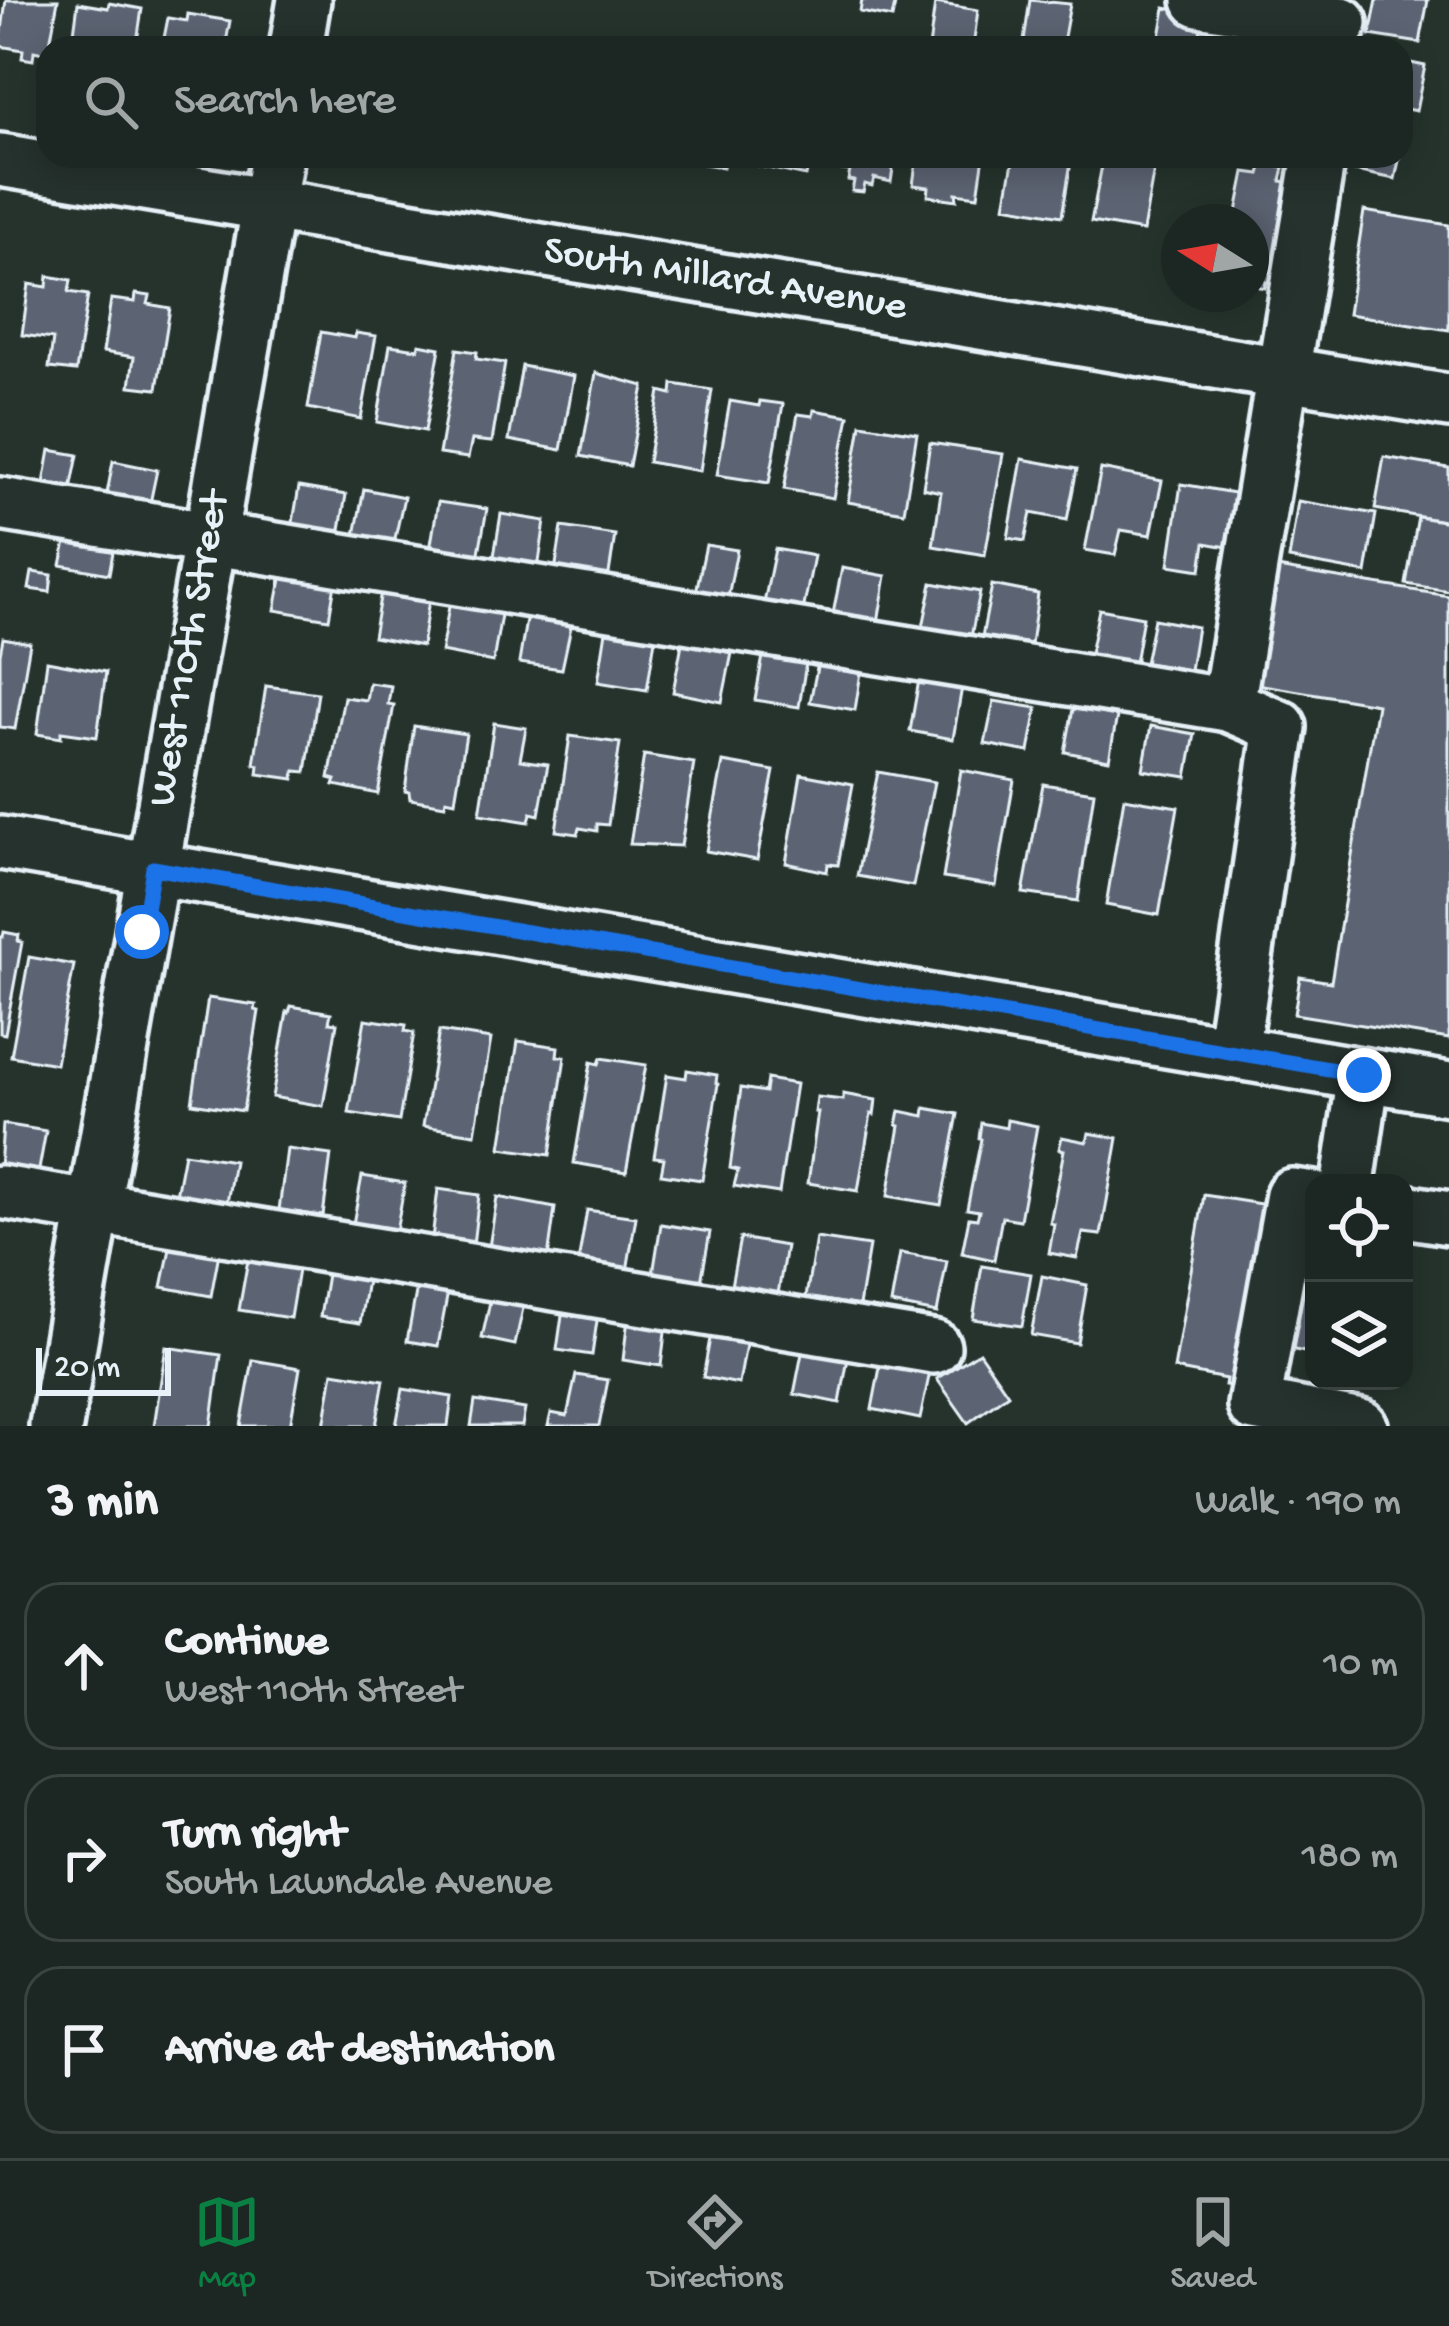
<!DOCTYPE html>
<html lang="en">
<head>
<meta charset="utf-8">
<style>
  :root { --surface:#1c2622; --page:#252e2a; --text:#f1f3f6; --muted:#a0a5a5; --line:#3a4340; --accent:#0b8043 }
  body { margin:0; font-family:"Gochi Hand",sans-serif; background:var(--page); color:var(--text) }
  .controls { position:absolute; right:36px; bottom:36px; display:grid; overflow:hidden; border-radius:24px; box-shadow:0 6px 30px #0003 }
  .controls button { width:108px; height:108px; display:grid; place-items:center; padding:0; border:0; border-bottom:3px solid var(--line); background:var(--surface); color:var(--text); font:60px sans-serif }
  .compass { position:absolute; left:1161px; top:204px; width:108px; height:108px; border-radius:50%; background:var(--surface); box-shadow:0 6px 30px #0003; rotate:281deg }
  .scale { position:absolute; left:36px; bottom:30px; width:135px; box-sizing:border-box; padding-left:12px; border:6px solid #e8f1f8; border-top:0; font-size:33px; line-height:42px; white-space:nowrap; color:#e8f1f8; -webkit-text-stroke:9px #26332d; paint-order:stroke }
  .stop { position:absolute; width:36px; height:36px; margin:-27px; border:9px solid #1a73e8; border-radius:50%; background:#fff }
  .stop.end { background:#1a73e8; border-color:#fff; box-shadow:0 3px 12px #0008 }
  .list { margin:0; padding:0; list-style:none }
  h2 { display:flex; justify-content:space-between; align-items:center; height:156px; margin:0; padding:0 48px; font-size:51px }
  h2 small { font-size:39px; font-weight:400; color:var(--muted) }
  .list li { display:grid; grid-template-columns:78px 1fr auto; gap:36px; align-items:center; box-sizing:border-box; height:168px; margin:0 24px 24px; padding:0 24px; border:3px solid var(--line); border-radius:36px }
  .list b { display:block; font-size:45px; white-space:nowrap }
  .list p { margin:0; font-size:39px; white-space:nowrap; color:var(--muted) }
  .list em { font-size:39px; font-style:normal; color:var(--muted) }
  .icon { flex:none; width:66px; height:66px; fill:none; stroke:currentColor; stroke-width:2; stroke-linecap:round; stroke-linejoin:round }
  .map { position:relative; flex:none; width:1449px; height:1426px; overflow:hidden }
  .search { position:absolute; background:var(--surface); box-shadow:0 6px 30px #0003; left:36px; right:36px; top:36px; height:132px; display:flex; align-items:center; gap:30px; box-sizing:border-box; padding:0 42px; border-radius:36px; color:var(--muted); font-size:45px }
  .sheet { height:732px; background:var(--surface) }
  nav { display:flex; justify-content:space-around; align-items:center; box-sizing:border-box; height:168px; border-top:3px solid var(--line); background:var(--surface); font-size:33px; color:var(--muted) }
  nav a { display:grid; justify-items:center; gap:6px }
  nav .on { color:var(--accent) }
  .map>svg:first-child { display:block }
  .building { fill:#5c6472; stroke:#e8f1f8; stroke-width:3 }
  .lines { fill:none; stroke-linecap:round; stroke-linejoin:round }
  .minor-casing { stroke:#e8f1f8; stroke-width:60 }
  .minor { stroke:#26332d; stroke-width:51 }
  .route { stroke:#1a73e8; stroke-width:15 }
  .labels { text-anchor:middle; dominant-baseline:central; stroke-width:9; stroke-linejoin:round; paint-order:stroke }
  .street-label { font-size:42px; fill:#e8f1f8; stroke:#26332d }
</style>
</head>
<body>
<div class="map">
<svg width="1449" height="1426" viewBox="0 0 1449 1426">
  <rect width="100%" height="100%" fill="#26332d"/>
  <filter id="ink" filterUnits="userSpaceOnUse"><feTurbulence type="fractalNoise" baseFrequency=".00833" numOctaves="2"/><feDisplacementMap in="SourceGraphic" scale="24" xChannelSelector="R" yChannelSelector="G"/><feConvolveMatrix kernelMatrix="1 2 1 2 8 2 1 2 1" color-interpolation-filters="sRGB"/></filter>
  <g filter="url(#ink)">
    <g class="building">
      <path d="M6 0H58L48 54 34 51 33 60 22 58 23 50 0 46Z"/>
      <path d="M862 0H896L892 18 860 12Z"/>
      <path d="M1030 0 1070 4 1062 48H1023Z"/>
      <path d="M1377 0H1428L1420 43 1370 35Z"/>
      <path d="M78 3 108 8 109 3 142 9 136 48H72Z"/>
      <path d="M935 3 978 10 973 48H929Z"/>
      <path d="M1165 8 1203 15 1198 48H1158Z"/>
      <path d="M188 14 230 21 225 48H162L168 18 187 21Z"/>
      <path d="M1252 25 1319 38 1317 48H1247Z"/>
      <path d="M1401 61 1425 66 1416 111 1401 108Z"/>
      <path d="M672 156H725L723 167 672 159Z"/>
      <path d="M755 156H810L806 176 754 165Z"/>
      <path d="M836 156H895L891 182 874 178 872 186 865 184 863 192 852 191 854 181 848 180 850 171 834 169Z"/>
      <path d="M917 156H984L978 196 956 193 957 200 928 196 929 187 913 185Z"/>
      <path d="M1014 156H1072L1062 216 1005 206Z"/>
      <path d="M1353 156H1400L1395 179 1350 170Z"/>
      <path d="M1103 160 1154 169 1143 231 1091 222Z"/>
      <path d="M1263 164 1284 168 1281 181 1294 183 1278 270 1273 272 1271 283 1266 282 1265 288 1251 285V222H1235L1245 172 1260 174Z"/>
      <path d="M1364 211 1449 225V330L1348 314Z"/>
      <path d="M48 276 71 280 69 292 88 295 76 371 49 368 53 339 22 335 29 284 47 287Z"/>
      <path d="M136 294 150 296 148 304 170 308 157 389 130 386 134 357 103 352 111 299 135 302Z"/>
      <path d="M321 332 355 338 356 333 376 336 361 419 308 408Z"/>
      <path d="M419 344 440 348 425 431 377 422 390 345 418 349Z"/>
      <path d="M457 349 477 352 476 359 505 363 492 442 472 440 468 458 439 454Z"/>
      <path d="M522 366 574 376 561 450 509 440Z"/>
      <path d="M596 373 644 386 629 466 581 456Z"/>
      <path d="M673 384 712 390 700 471 648 462 660 391 672 394Z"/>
      <path d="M730 401 759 406 760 401 783 404 769 483 717 475Z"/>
      <path d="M814 410 849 416 833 498 784 489 798 414 813 416Z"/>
      <path d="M861 424 917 433 904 512 848 502Z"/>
      <path d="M930 443 1003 454 985 555 933 546 941 492 923 488Z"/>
      <path d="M50 450 78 455 70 495 43 489Z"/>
      <path d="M1384 457 1449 468V522L1375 509Z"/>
      <path d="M1022 459 1077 469 1067 520 1031 513 1025 541 1008 538Z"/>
      <path d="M113 461 157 470 149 508 106 499Z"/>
      <path d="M1101 469 1162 481 1151 535 1121 530 1115 555 1085 550Z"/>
      <path d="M1181 484 1240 494 1233 548 1205 543 1201 570 1169 565Z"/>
      <path d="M299 487 346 495 339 535 292 528Z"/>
      <path d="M364 489 404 497 394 543 355 535Z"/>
      <path d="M1298 501 1376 514 1366 573 1289 559Z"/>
      <path d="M438 502 487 509 478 558 430 550Z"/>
      <path d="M501 514 545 521 538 569 493 562Z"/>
      <path d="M1418 517 1449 522V591L1406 584Z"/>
      <path d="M562 527 615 535 608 580 555 571Z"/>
      <path d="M69 528 116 536 109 574 61 565Z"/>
      <path d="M706 545 737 550 728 597 696 592Z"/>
      <path d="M775 549 814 556 803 611 764 603Z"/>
      <path d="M1265 566 1449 596V1039L1294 1014 1300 977 1331 982 1377 704 1245 682Z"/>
      <path d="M842 568 886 576 878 622 833 614Z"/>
      <path d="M283 569 336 578 329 619 275 610Z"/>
      <path d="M32 572 52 575 50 592 29 589Z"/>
      <path d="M932 583 980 592 971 637 923 627Z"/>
      <path d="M992 585 1038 594 1031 644 982 637Z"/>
      <path d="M382 586 430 593 422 646 373 637Z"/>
      <path d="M450 601 502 609 493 662 441 652Z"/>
      <path d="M1099 609 1143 617 1135 663 1090 654Z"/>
      <path d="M527 614 572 622 562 669 519 663Z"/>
      <path d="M1154 619 1197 627 1190 670 1145 663Z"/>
      <path d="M606 631 655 639 647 690 598 682Z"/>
      <path d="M3 638 30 643 15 729 0 727V654Z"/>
      <path d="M682 643 732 653 722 702 673 692Z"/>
      <path d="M763 656 806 663 799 707 755 700Z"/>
      <path d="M819 658 862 666 855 710 810 702Z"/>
      <path d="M47 661 106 672 97 737 61 732V738L37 734Z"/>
      <path d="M919 680 962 687 953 739 910 731Z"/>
      <path d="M369 683 391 686 388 704 394 705 378 794 334 785 336 780 329 778 344 697 366 700Z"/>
      <path d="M266 686 318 693 306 772 295 771 294 779 258 774 259 765 254 764Z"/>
      <path d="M994 701 1037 708 1029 752 985 744Z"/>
      <path d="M1073 709 1117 716 1109 760 1065 752Z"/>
      <path d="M494 723 526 728 520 760 548 764 539 815 531 813 529 822 480 814Z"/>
      <path d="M414 726 466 734 455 801 446 799 445 805 410 799 409 792 405 791Z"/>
      <path d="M1151 726 1195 734 1187 777 1143 770Z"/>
      <path d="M570 736 620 743 608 825 597 824V831L580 828 578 834 556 831Z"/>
      <path d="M644 755 694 763 681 846 630 844Z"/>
      <path d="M723 762 774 771 757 860 706 851Z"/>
      <path d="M961 770 1014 780 996 886 943 878Z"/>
      <path d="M878 772 934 782 913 886 857 876Z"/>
      <path d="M801 774 853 784 838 865 828 864 827 872 786 863Z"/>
      <path d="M1043 784 1094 792 1078 901 1023 893Z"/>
      <path d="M1124 798 1178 807 1159 915 1106 905Z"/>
      <path d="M4 932 19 935 18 941 22 942 5 1034 0 1033V937H3Z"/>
      <path d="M29 957 74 965 56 1064 11 1056Z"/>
      <path d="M208 998 256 1005 255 1010 259 1011 243 1111 192 1103Z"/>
      <path d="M291 1006 331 1013 329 1022 337 1023 323 1106 272 1097 287 1012 289 1013Z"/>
      <path d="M365 1019 406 1025 405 1031 414 1033 399 1121 349 1113Z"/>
      <path d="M439 1031 491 1039 475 1134 423 1126Z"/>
      <path d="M518 1041 558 1047 557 1056 565 1057 550 1155 501 1148Z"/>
      <path d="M601 1058 646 1065 626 1172 574 1163 591 1062 599 1064Z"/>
      <path d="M687 1070 717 1075 716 1083 718 1084 702 1180 661 1174 664 1158 654 1157 667 1075 686 1078Z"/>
      <path d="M767 1079 796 1084 779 1193 734 1186 738 1170 730 1168 741 1088 765 1092Z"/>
      <path d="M843 1094 876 1100 874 1115 871 1114 858 1191 808 1183 818 1112H815L817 1097 843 1100Z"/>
      <path d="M925 1108 958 1114 941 1205 888 1196 900 1126 897 1125 900 1111 924 1116Z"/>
      <path d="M1007 1120 1037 1126 1020 1220 1002 1217 994 1260 962 1253 969 1218 977 1219 979 1211 967 1209 981 1139 979 1138 981 1123 1006 1128Z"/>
      <path d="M3 1124 46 1131 38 1175 0 1168Z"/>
      <path d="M1089 1133 1118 1138 1101 1235 1083 1233 1077 1258 1049 1253 1054 1224 1050 1223 1064 1150 1059 1149 1062 1137 1087 1142Z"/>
      <path d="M287 1149 331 1155 323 1216 279 1210Z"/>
      <path d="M184 1153 234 1161 227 1203 176 1195Z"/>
      <path d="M362 1176 405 1183 396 1231 353 1224Z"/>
      <path d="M438 1189 479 1195 473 1245 432 1239Z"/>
      <path d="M1204 1195 1267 1205 1237 1387 1225 1385 1226 1379 1174 1369Z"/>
      <path d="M497 1197 555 1208 548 1258 489 1247Z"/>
      <path d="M587 1210 636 1217 627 1271 578 1263Z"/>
      <path d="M661 1224 710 1232 701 1282 653 1274Z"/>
      <path d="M740 1238 786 1246 778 1294 731 1286Z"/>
      <path d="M816 1238 869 1246 859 1306 806 1297Z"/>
      <path d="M171 1244 219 1253 211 1296 162 1287Z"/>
      <path d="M1301 1251 1314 1253V1354L1285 1348Z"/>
      <path d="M900 1253 947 1261 937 1313 891 1304Z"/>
      <path d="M249 1254 299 1264 290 1318 239 1310Z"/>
      <path d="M982 1266 1031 1274 1022 1326 973 1319Z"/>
      <path d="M328 1268 368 1274 360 1323 320 1317Z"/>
      <path d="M1042 1276 1087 1285 1077 1343 1031 1335Z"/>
      <path d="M418 1281 449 1286 438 1346 407 1341Z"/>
      <path d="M492 1293 525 1299 515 1345 482 1338Z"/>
      <path d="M564 1301 599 1307 592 1355 557 1350Z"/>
      <path d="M628 1318 666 1324 661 1366 623 1360Z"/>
      <path d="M711 1333 747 1339 739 1384 703 1377Z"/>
      <path d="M804 1343 849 1353 840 1403 794 1394Z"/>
      <path d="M166 1347 221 1355 211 1426H154Z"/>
      <path d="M979 1352 1008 1394 968 1423 937 1379Z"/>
      <path d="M882 1357 931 1367 920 1419 872 1409Z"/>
      <path d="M253 1360 300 1368 290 1426H241Z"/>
      <path d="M333 1372 384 1380 376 1426H324Z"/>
      <path d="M576 1375 608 1380 599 1426H548L551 1413 567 1416Z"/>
      <path d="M403 1389 452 1397 448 1426H396Z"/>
      <path d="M475 1401 525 1409 522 1426H471Z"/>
    </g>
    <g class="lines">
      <defs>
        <g id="minor">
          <path d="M1199 0 1341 23"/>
          <path d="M296 48 304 0"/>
          <path d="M0 160 1449 401"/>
          <path d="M0 504 1228 705 1280 727 1232 1052"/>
          <path d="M1228 705 1319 156"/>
          <path d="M0 843 1449 1089"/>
          <path d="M1348 1183 1364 1075"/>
          <path d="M0 1192 934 1347"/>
          <path d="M1314 1198 1292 1195 1254 1405 1361 1426"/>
          <path d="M1404 1211 1449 1218"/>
          <path d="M56 1426 277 156"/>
        </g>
      </defs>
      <use href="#minor" class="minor-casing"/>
      <use href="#minor" class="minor"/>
    </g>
  </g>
  <g class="lines" filter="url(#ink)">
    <path class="route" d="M142 932 153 868 1364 1075"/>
  </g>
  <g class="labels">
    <g class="street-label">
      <text transform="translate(725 281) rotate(9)">South Millard Avenue</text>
      <text transform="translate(191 649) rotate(-80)">West 110th Street</text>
    </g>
  </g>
</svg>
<div class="controls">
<button><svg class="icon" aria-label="locate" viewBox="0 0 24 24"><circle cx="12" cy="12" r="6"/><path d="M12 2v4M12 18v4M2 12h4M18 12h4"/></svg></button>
<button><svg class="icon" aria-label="layers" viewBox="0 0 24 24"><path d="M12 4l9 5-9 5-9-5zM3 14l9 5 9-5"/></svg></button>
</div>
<svg class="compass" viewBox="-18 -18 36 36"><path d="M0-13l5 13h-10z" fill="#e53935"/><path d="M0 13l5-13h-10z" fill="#a0a5a5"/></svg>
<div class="scale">20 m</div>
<div class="stop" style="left:142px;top:932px"></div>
<div class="stop end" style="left:1364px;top:1075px"></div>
<div class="search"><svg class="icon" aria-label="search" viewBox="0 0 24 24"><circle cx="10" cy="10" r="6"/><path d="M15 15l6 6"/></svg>Search here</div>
</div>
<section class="sheet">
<h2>3 min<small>Walk · 190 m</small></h2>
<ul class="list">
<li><svg class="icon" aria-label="ahead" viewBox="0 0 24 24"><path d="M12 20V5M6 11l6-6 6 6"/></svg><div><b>Continue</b><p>West 110th Street</p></div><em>10 m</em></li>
<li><svg class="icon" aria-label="right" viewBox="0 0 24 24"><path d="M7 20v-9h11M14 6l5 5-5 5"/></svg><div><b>Turn right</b><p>South Lawndale Avenue</p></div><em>180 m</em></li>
<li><svg class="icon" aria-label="arrive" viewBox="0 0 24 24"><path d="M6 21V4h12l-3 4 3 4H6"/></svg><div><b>Arrive at destination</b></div></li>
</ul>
</section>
<nav>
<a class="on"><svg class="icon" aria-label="map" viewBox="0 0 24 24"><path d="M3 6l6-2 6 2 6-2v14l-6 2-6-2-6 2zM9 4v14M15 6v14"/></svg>Map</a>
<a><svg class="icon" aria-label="directions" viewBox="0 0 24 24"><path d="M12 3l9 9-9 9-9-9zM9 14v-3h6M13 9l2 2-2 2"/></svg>Directions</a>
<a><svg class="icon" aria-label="saved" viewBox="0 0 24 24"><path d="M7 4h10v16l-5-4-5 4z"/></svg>Saved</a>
</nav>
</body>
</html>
